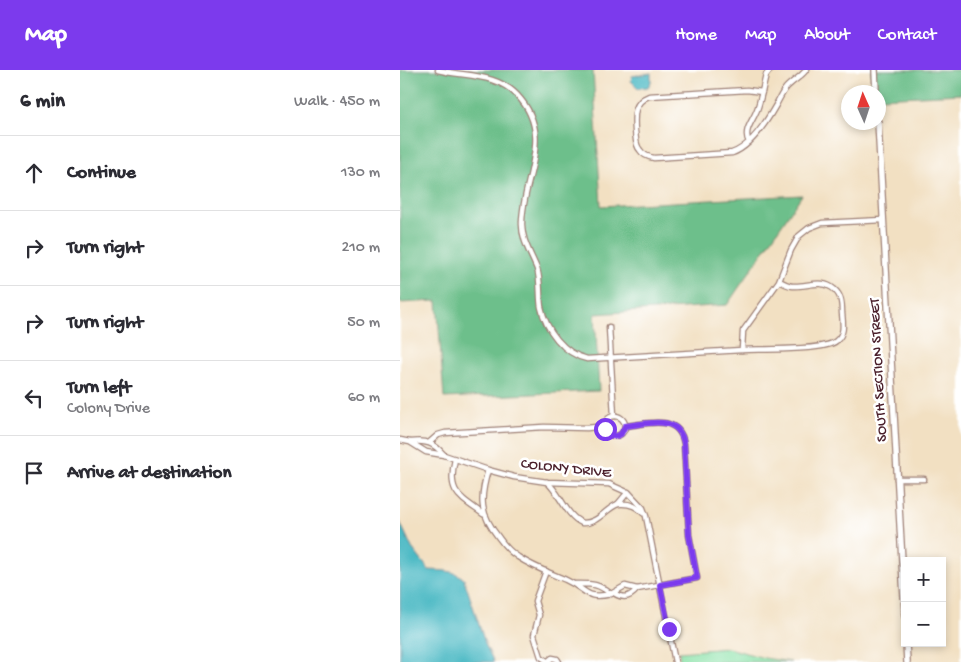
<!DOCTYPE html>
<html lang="en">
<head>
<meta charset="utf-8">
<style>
  :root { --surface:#fff; --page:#f7f7f7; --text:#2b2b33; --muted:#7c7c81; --line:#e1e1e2; --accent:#7c3aed }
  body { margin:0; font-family:"Gochi Hand",sans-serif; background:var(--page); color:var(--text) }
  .controls { position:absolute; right:15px; bottom:15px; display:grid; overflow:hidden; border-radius:0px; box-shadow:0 2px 8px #0003 }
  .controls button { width:45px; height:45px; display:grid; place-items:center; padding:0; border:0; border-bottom:1px solid var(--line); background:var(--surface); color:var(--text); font:25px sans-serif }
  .compass { position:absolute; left:441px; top:15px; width:45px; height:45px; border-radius:50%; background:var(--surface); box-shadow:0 2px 8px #0003; rotate:357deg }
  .stop { position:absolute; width:15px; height:15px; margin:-11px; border:4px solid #7c3aed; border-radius:50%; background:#fff }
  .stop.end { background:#7c3aed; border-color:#fff; box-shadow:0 1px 5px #0008 }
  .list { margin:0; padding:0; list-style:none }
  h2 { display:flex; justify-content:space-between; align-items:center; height:65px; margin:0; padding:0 20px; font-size:21px }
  h2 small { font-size:16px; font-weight:400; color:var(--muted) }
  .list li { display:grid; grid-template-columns:32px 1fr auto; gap:15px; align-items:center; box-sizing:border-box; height:75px; padding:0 20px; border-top:1px solid var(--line) }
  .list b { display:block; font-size:19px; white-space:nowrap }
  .list p { margin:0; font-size:16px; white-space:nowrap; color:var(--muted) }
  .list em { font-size:16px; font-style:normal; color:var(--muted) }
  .icon { flex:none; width:28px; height:28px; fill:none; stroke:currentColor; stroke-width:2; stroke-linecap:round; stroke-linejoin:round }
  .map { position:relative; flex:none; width:561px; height:592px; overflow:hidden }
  header { display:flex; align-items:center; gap:30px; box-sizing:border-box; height:70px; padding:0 25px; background:var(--accent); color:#fff }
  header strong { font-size:24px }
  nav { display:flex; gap:28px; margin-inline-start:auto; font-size:18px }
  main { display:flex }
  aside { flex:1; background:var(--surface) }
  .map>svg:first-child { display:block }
  .green { fill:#87e1a6; stroke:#688068 }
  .forest { fill:#6dbf8b; stroke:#5c6f5b }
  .water { fill:#4bb9c4; stroke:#4a6c78 }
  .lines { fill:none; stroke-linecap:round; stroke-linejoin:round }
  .minor-casing { stroke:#9e8076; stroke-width:7 }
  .tertiary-casing { stroke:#9e8076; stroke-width:8 }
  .minor { stroke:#fff; stroke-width:4.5 }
  .tertiary { stroke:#fff; stroke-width:5.5 }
  .route { stroke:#7c3aed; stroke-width:6 }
  .labels { text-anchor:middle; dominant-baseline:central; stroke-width:5; stroke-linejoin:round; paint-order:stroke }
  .street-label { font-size:15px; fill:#4a1f2b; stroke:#fff }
</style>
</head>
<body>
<header>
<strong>Map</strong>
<nav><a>Home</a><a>Map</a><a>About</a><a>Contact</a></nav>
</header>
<main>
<aside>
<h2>6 min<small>Walk · 450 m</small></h2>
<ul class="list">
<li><svg class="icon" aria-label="ahead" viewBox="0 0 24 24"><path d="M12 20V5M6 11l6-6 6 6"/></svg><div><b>Continue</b></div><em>130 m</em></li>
<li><svg class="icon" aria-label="right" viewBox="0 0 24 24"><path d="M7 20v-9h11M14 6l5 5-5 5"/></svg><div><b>Turn right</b></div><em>210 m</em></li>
<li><svg class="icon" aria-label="right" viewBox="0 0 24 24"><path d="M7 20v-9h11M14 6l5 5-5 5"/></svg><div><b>Turn right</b></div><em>50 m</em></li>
<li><svg class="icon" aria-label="left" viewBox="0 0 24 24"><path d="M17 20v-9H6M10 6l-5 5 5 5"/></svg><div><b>Turn left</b><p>Colony Drive</p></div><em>60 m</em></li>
<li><svg class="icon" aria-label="arrive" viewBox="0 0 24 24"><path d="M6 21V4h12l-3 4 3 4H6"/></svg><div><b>Arrive at destination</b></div></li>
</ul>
</aside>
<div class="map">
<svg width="561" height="592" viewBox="0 0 561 592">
  <rect width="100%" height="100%" fill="#fff"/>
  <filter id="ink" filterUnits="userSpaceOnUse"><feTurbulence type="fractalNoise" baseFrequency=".02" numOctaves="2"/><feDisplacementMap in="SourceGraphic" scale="10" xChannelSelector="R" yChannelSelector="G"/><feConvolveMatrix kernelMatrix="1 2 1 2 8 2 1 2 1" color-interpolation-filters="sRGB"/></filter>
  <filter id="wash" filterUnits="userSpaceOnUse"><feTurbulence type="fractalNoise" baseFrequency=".0096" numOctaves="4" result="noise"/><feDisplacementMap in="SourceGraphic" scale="20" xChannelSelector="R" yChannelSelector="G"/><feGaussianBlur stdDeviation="1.12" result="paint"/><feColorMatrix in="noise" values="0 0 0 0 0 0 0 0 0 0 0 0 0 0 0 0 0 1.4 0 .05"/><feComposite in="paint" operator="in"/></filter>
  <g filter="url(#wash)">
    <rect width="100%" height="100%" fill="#f2e0c2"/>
    <path class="green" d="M328 578 364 588 391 592H280L279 582Z"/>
    <g class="forest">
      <path d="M0 0H193L201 136 402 125 327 235 195 244 199 321 44 328 37 231 0 233Z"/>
      <path d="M471 0H561V24L479 28 478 22H472Z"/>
    </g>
    <g class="water">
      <path d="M251 3V12L248 17 238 18 231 11 232 6Z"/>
      <path d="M0 452 12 478 29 500C42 501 53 499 64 509L86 576 94 592H0Z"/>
    </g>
  </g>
  <g filter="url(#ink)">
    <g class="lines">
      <defs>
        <g id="minor">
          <path d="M38 0C65 7 96 3 117 25 155 65 123 107 122 152 121 169 131 184 137 199 141 211 139 225 141 237 146 260 164 284 187 289L342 280"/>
          <path d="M362 22 366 5 370 0"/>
          <path d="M349 72C343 61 352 52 356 42 359 36 360 29 362 22L347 20 249 26C233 32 234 46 235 61 236 67 235 75 240 80 243 85 248 87 254 88L332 83C350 77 367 51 376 35 379 29 382 23 386 18 392 11 400 8 406 0"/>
          <path d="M379 211C384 213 388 216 393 216 405 217 420 210 431 217 441 223 442 232 442 243 443 254 445 264 436 271 426 281 359 279 342 280L343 261 379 211 391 180 399 166 409 158 422 153 483 150"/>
          <path d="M209 257 214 346"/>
          <circle cx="215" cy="356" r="10"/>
          <path d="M225 356C247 354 279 343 284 374L289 465 297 508 237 519"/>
          <path d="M0 370 10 372 26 382 44 385 88 400 114 407 147 412 209 414 229 423 243 438 246 446 275 592"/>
          <path d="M11 372C26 370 34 373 44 385"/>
          <path d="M30 372 38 365 45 363 144 357 187 358 205 356"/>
          <path d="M55 389C47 422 58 426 83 444"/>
          <path d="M88 400C79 430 80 444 99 468 104 475 110 482 118 487 133 497 150 503 166 510 188 520 185 530 211 524 197 513 192 514 175 514"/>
          <path d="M497 409H524"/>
          <path d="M147 412C160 423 166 446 182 453 198 454 205 439 218 434"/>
          <path d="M228 422 218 434C228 433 236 435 243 443"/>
          <path d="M146 501 135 531 139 545 134 565 141 587 147 591"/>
          <path d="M211 524 225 516 237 519C230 528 223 529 214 523"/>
          <path d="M147 592 152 588 157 589 159 592"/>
        </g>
        <g id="tertiary">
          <path d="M475 0 476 22"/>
          <path d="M478 52 505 546"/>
          <path d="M506 573 507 592"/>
        </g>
      </defs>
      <use href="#minor" class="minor-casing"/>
      <use href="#tertiary" class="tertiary-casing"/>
      <use href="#minor" class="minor"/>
      <use href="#tertiary" class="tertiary"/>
    </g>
  </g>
  <g class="lines" filter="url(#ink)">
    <path class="route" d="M205 359C208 366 215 368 221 364L225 356C247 354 279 343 284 374L289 465 297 508 260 515 269 559"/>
  </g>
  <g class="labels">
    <g class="street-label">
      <text transform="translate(479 300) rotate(-93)">SOUTH SECTION STREET</text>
      <text transform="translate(166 399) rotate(6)">COLONY DRIVE</text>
    </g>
  </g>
</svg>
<div class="controls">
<button>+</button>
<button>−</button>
</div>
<svg class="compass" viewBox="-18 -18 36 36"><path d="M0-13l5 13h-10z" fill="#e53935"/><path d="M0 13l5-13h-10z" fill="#7c7c81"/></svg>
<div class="stop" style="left:205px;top:359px"></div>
<div class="stop end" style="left:269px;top:559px"></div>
</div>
</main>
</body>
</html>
